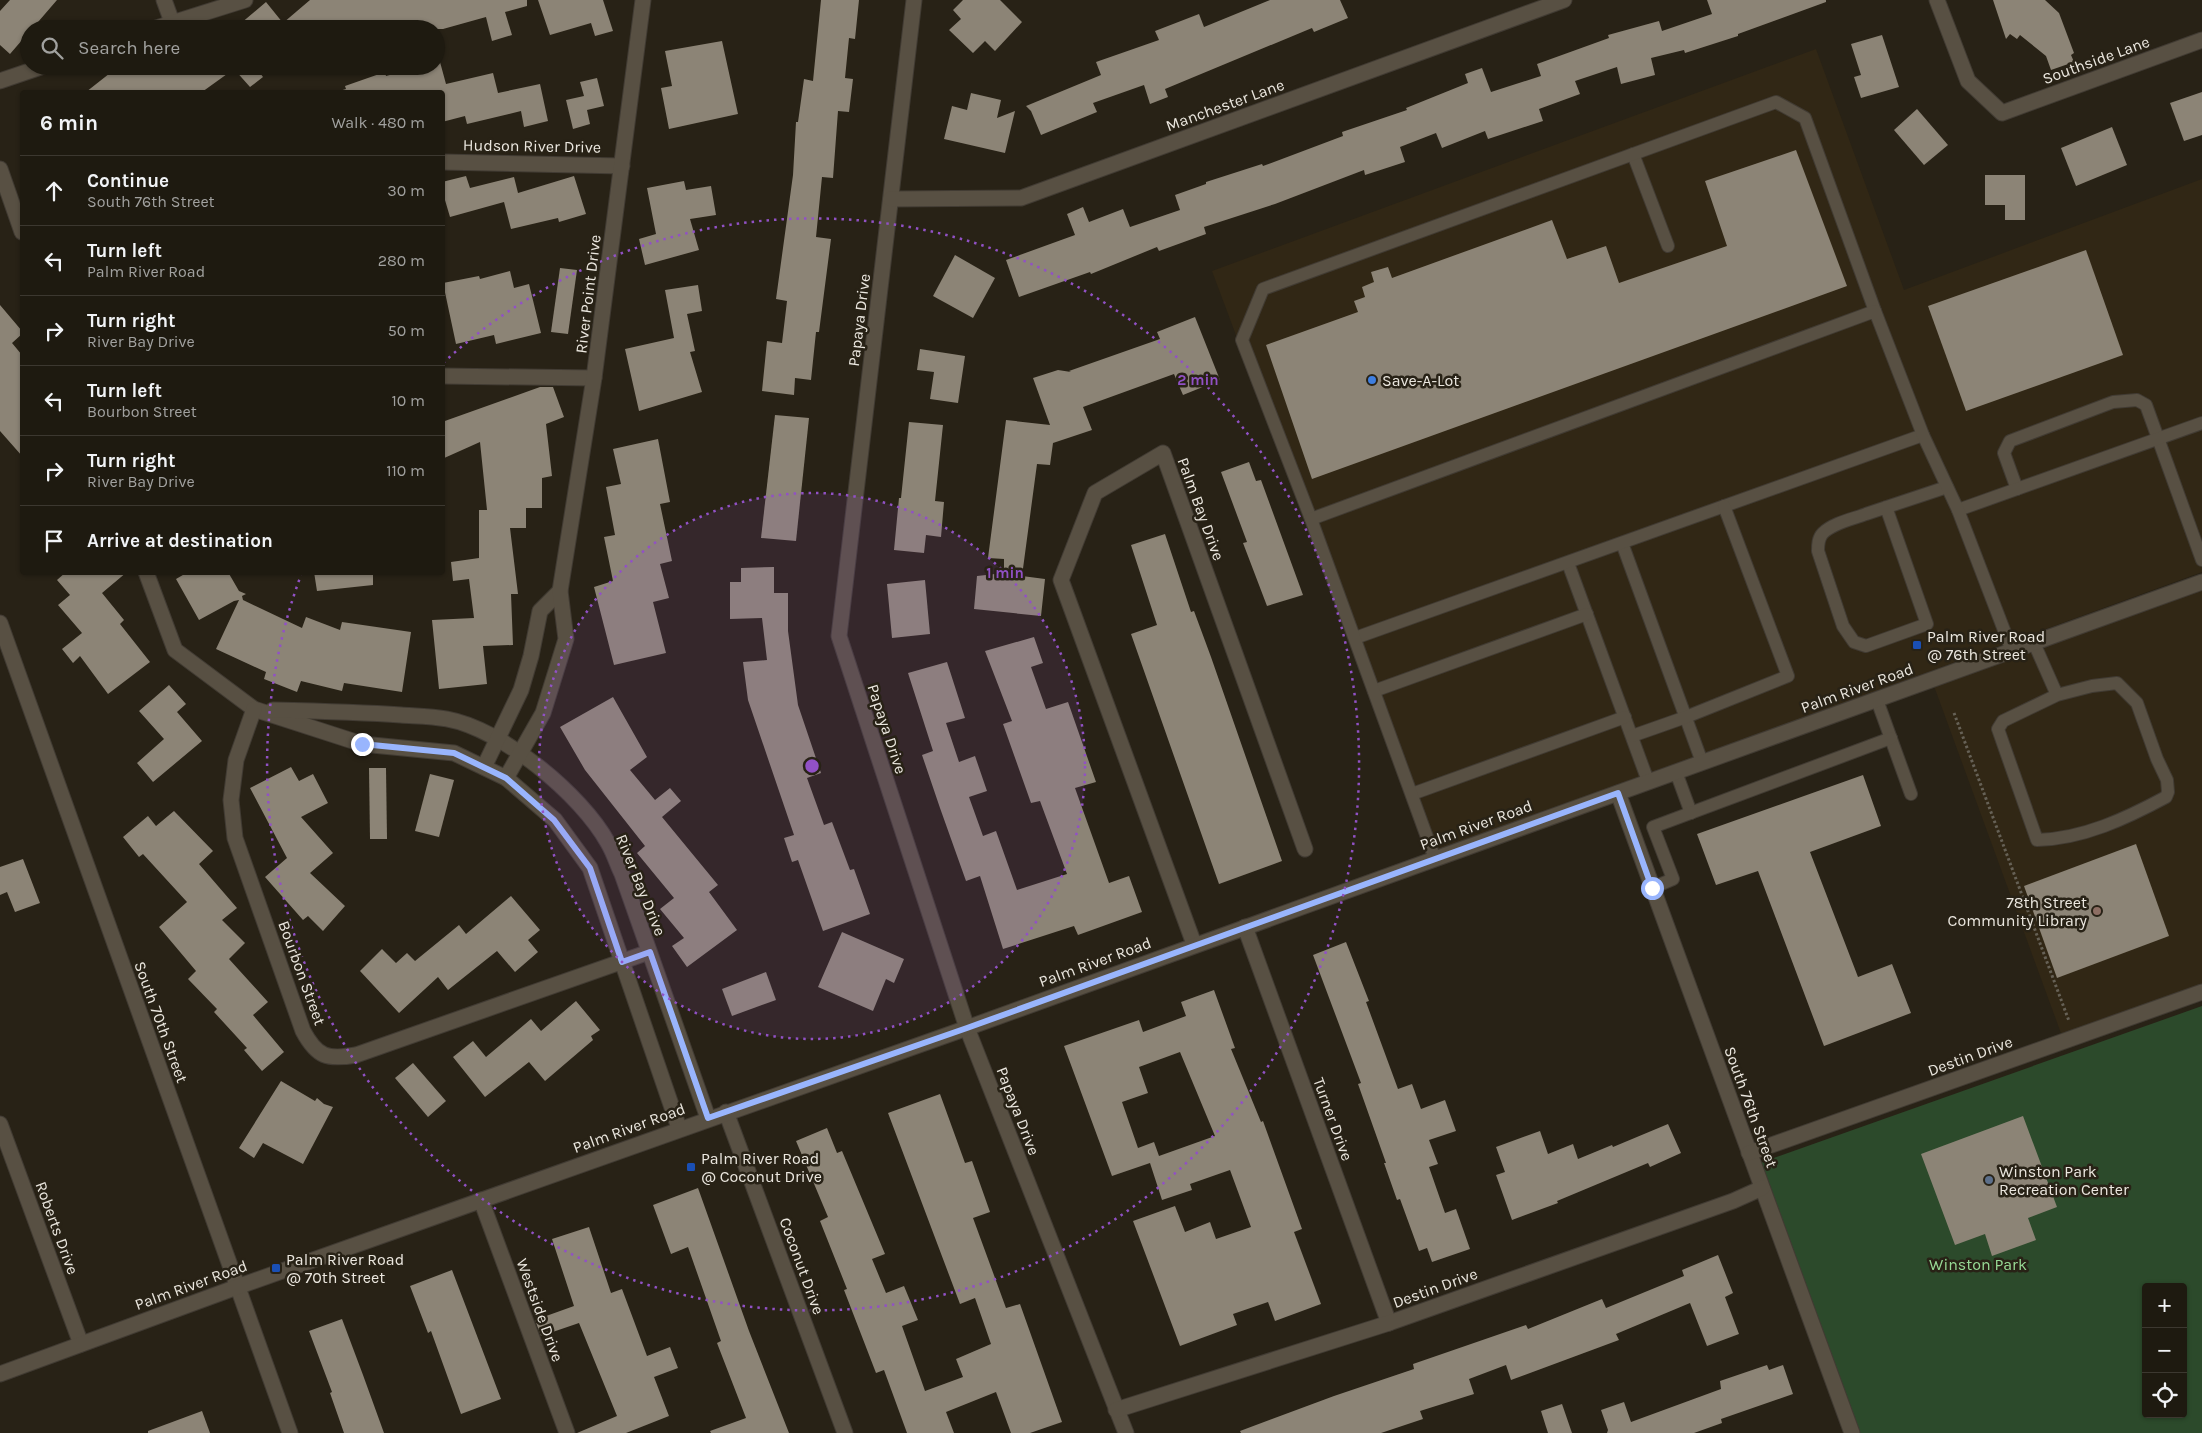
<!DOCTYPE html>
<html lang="en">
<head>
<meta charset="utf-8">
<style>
  :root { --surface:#1e1a10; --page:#2b271e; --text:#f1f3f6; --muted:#a1a19f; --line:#3c3830 }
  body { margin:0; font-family:Karla,sans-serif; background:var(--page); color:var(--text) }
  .controls { position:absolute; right:15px; bottom:15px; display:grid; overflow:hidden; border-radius:5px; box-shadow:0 1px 4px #0004 }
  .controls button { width:45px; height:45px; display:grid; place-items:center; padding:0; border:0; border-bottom:1px solid var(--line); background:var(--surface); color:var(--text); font:25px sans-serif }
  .stop { position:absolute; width:15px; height:15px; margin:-11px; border:4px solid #99b5fd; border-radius:50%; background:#fff }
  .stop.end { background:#99b5fd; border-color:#fff; box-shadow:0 1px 5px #0008 }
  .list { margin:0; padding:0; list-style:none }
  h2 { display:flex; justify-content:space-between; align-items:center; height:65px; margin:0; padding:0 20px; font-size:21px }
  h2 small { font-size:16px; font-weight:400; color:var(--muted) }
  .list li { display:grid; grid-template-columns:32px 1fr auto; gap:15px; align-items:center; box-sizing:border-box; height:70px; padding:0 20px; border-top:1px solid var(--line) }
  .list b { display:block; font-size:19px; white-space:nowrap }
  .list p { margin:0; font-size:16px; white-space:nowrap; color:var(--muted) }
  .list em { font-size:16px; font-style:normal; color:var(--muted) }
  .icon { flex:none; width:28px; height:28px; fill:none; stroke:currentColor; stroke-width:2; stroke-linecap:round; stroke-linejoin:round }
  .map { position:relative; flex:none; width:2202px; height:1433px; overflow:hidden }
  .search { position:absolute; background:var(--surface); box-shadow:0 1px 4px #0004; left:20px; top:20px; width:425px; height:55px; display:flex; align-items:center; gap:12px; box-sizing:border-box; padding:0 18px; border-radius:28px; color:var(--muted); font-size:19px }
  .panel { position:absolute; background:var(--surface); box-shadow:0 1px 4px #0004; left:20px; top:90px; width:425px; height:485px; border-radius:5px }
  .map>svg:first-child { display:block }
  .built { fill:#312715 }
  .green { fill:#2c4a2b; fill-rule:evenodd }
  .building { fill:#8c8476; fill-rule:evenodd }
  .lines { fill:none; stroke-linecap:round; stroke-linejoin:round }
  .lane-casing { stroke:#413b33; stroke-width:14 }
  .street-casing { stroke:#413b33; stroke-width:17 }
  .secondary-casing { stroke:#413b33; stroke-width:17 }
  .path { stroke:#666156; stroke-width:3; stroke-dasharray:2.5 2.5; stroke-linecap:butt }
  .lane { stroke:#585043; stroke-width:12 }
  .street { stroke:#585043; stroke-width:15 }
  .secondary { stroke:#585043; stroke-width:15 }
  .route { stroke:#99b5fd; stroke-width:6 }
  .ring { fill:none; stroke:#9151c5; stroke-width:2.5; stroke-dasharray:2.5 5 }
  .shop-dot { fill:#3f7fe0; stroke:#282216; stroke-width:2 }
  .transit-dot { fill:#1a4fb4; stroke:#282216; stroke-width:2 }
  .education-dot { fill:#8d6e63; stroke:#282216; stroke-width:2 }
  .service-dot { fill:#5c6f8a; stroke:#282216; stroke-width:2 }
  .labels { text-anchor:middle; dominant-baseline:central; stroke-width:5; stroke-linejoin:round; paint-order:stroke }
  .street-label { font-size:16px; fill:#ebe7df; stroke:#282216 }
  .poi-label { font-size:16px; fill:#ebe7df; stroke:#282216; text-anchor:start }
  .park-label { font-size:16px; fill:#98db96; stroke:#282216 }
  .centre { fill:#9151c5; stroke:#282216; stroke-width:2.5 }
  .ring-label { font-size:15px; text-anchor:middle; font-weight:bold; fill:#9151c5; stroke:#282216; stroke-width:5; stroke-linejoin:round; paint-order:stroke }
</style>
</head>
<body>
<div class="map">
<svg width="2202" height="1433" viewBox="0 0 2202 1433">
  <rect width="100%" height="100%" fill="#282216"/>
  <g class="built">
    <path d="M1816 49 1904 290 2202 179V572L1430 854 1212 271Z"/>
    <path d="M2202 586V985L2062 1036 1934 686Z"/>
  </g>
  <path class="green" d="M2202 1006V1433H1850L1757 1164ZM2146 1287H2183V1414H2146Z"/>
  <g class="building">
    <path d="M10 0H57L32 29H29V32L10 54 0 45V11Z"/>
    <path d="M310 0H527V6L505 12 512 35 492 41 486 17 443 29H234L266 2 283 23Z"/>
    <path d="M538 0H603L613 31 595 36 591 23 550 35Z"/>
    <path d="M821 0H859L855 39 849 38 845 78 853 79 849 112 838 111 833 178 822 177 816 237 831 239 819 332H816L811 380 795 378 794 395 762 391 767 341 782 343 787 301 776 299 793 175 796 122H798L804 79 813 81Z"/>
    <path d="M963 0H1000L1022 22 995 51 985 41 973 53 949 30 961 19 953 10Z"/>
    <path d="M1270 0H1340L1348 18 1314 32 1312 28 1165 89 1168 97 1150 104 1144 85 1093 103 1097 112 1041 135 1031 111 1026 106 1101 75 1096 62 1159 40 1155 31 1199 14 1204 27Z"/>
    <path d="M1707 0H1826V2L1738 34V36L1685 53 1684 50 1651 58 1655 75 1621 84 1617 67 1575 81 1580 94 1539 109 1543 121 1488 139 1485 131 1442 148 1436 133 1400 147 1405 162 1365 175 1364 170 1275 204 1204 227 1206 234 1159 251 1157 247 1091 274 1090 272 1019 297 1006 260 1075 235 1067 214 1083 207 1089 222 1123 209 1130 227 1180 210 1175 195 1206 184V182L1262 164 1263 166 1343 136 1342 132 1407 110 1406 108 1468 83 1465 74 1482 68 1491 92 1541 76 1537 64 1609 38 1608 35 1659 21 1662 31 1712 14Z"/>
    <path d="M1993 0H2045L2059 13 2074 53 2071 55 2074 62 2051 70 2046 56 2020 35 2017 39 2010 34 2006 39Z"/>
    <path d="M1882 35 1899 87 1861 98 1854 77 1861 75 1851 44Z"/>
    <path d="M722 41 738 114 669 129 661 88 672 86 665 51Z"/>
    <path d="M440 62 446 84 493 73 498 93 540 84 548 121 524 127 521 111 467 124 465 116 442 122V92H336L346 89 345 86 385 72 386 76 423 66H436V63Z"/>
    <path d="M119 66H255L263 77 250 87 234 69 202 92H86Z"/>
    <path d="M597 78 604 106 587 110 590 124 573 129 566 100 584 96 580 82Z"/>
    <path d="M2202 92V135L2184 141 2170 103Z"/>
    <path d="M971 93 1001 100 997 118 1015 111 1005 153 944 139 952 106 967 110Z"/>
    <path d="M1917 109 1948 145 1924 165 1894 130Z"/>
    <path d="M2112 127 2127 165 2076 186 2061 148Z"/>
    <path d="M1796 150 1847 286 1312 479 1266 345 1358 312 1354 301 1365 297 1362 287 1374 282 1371 272 1388 267 1392 278 1552 220 1567 259 1606 246 1619 283 1727 246 1705 181Z"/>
    <path d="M1985 175H2025V220H2005V205H1985Z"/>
    <path d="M466 176 470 188 514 177 518 193 574 176 586 214 559 222 558 218 511 229 504 202 450 217 442 190V182Z"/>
    <path d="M684 181 686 190 711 186 716 215 690 219 699 250 645 265 639 239 656 234 647 188Z"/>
    <path d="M2086 250 2123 355 1966 411 1928 306Z"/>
    <path d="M955 255 995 278 973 318 933 296Z"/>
    <path d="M560 268 577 270 568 334 551 332Z"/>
    <path d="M510 271 514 288 529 284 541 333 496 344 494 335 456 344 443 283 479 276 480 279Z"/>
    <path d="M698 285 702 311 687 314 695 351 690 352 702 392 639 411 625 349 674 338 665 290Z"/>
    <path d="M0 305 22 331V334L12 343 22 355V456L0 431Z"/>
    <path d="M1195 317 1220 380 1183 395 1174 374 1083 407 1092 430 1053 443 1050 465 1037 464 1022 576 1045 579 1041 616 974 609 977 576 1004 573V559L988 558 1006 420 1050 425 1033 378 1058 370 1071 372 1069 371 1160 339 1157 332Z"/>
    <path d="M920 349 965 356 958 403 930 399 934 372 917 370Z"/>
    <path d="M540 387H553L564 417 546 424 552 476 542 478V508H526V528H510L518 594H511L513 645 483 646 487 684 439 689 432 620 474 618 469 579 453 581 451 562 479 558V510H487L480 442 442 459V422Z"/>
    <path d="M775 415 809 418 796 541 761 538Z"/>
    <path d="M909 422 943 425 935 501 944 502 941 537 926 535 924 553 894 550 899 498H901Z"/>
    <path d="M658 439 670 502 660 504 672 561 660 564 669 598 653 602 666 653 614 665 594 587 613 581 604 537 615 535 606 487 621 484 613 449Z"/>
    <path d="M1249 462 1256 481 1261 480 1303 595 1267 606 1243 543 1247 542 1221 472Z"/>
    <path d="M1165 534 1191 612 1194 611 1211 657 1282 861 1219 884 1131 634 1157 625 1131 545Z"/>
    <path d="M774 567V593H788V631L798 705 821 773 807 778 824 825 832 822 850 870 854 869 870 914 823 931 798 860 792 862 784 838 794 835 748 700 743 662 767 660 762 618 730 619V582H741V568Z"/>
    <path d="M66 572H127L102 593 124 620 120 624 150 662 108 694 80 656 73 663 62 649 82 633 58 605 70 595 57 580Z"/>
    <path d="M188 572H228L239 591 246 594 242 596 243 600 302 628 306 617 340 630 342 622 411 632 402 692 344 683 342 691 301 681 297 692 264 679 266 672 216 649 239 600 234 601 199 620 176 579Z"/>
    <path d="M314 572H373V585L317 591Z"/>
    <path d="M925 580 930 634 892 638 887 584Z"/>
    <path d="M1034 637 1043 663 1031 667 1046 709 1068 702 1096 782 1075 788 1109 883 1129 876 1142 912 1078 935 1074 926 1003 949 980 876 966 881 940 808 922 755 933 751 908 673 947 662 965 718 946 723 959 762 975 756 987 791 969 797 983 836 996 831 1017 890 1067 874 1040 801 1031 803 1003 724 1012 721 985 651Z"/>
    <path d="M169 685 186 704 177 712 202 741 153 782 137 763 164 739 139 711Z"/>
    <path d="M613 697 647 757 630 770 655 800 670 788 681 801 662 817 718 885 709 892 737 930 687 967 672 946 684 938 660 909 674 898 637 853 645 846 585 770 560 727Z"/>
    <path d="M291 767 299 781 313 774 328 803 301 817 333 853 310 873 345 906 323 931 308 916 303 920 265 877 287 858 250 788Z"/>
    <path d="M369 768H386L387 839H370Z"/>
    <path d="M430 774 454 780 439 837 415 831Z"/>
    <path d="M1863 775 1881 826 1810 852 1858 977 1892 964 1911 1013 1824 1046 1758 871 1716 885 1697 834Z"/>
    <path d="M174 811 213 851 199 864 237 908 222 920 245 943 229 959 268 1002 253 1015 284 1052 262 1071 244 1050 247 1048 214 1012 217 1009 188 979 196 971 159 927 187 902 143 854 139 857 123 837 148 816 156 826Z"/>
    <path d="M2136 844 2169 936 2057 978 2024 886Z"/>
    <path d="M23 859 40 903 15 912 7 892 0 895V867Z"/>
    <path d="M511 896 540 930 528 940 538 952 515 972 497 951 448 990 438 977 399 1013 360 971 382 949 396 963 407 953 415 961 459 925 466 934Z"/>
    <path d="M842 932 904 959 894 983 886 979 873 1011 818 987Z"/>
    <path d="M1346 942 1369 1001 1366 1002 1398 1089 1412 1084 1421 1109 1445 1100 1456 1131 1429 1140 1438 1164 1429 1167 1445 1213 1456 1209 1470 1249 1432 1262 1427 1248 1419 1251 1400 1199 1397 1200 1384 1163H1386L1358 1084 1361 1083 1313 955Z"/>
    <path d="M766 972 776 1000 732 1016 722 989Z"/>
    <path d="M1214 990 1235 1048 1231 1049 1261 1122 1263 1121 1302 1229 1294 1232 1321 1304 1275 1321 1268 1302 1233 1314 1237 1325 1180 1346 1133 1221 1175 1206 1185 1232 1210 1222 1216 1239 1251 1227 1230 1170 1190 1184 1192 1190 1162 1200 1150 1163 1112 1176 1064 1046 1139 1020 1143 1032 1186 1016 1181 1002ZM1180 1052 1215 1136 1159 1156 1154 1142 1138 1148 1122 1102 1148 1093 1139 1067Z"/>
    <path d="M576 1001 600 1030 591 1036 593 1040 545 1081 529 1062 485 1097 453 1057 473 1041 486 1057 531 1019 541 1031Z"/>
    <path d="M413 1063 446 1101 428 1117 395 1078Z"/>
    <path d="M281 1081 315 1101 317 1098 324 1104 333 1107 303 1164 263 1143 254 1158 239 1148Z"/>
    <path d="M940 1094 965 1163 972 1161 990 1212 973 1218 1006 1308 1020 1304 1062 1422 1030 1433H1011L996 1392 946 1412 954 1433H907L884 1370 876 1373 844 1290 847 1289 820 1221 828 1217 796 1141 827 1128 837 1153 842 1151 885 1254 872 1259 886 1293 904 1286 918 1320 902 1326 925 1391 963 1377 956 1359 991 1344 975 1298 960 1304 888 1113Z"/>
    <path d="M2023 1116 2057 1207 2028 1218 2036 1240 1992 1256 1985 1234 1955 1245 1921 1154Z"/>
    <path d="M1668 1124 1681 1153 1650 1167 1648 1163 1557 1201 1558 1203 1512 1220 1496 1175 1505 1172 1496 1147 1540 1131 1548 1154 1573 1144 1578 1159 1612 1145 1613 1147Z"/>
    <path d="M698 1188 749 1331 789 1433H711L710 1431 746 1418 717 1343 721 1341 688 1247 671 1254 653 1205Z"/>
    <path d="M589 1227 611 1293 622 1289 647 1356 670 1347 678 1368 654 1377 669 1416 626 1433H577L617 1416 579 1323 541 1336 535 1320 574 1306 552 1239Z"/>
    <path d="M1718 1255 1733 1293 1725 1297 1739 1334 1707 1346 1690 1303 1616 1334 1619 1340 1511 1380 1506 1365 1469 1379 1474 1394 1420 1411 1423 1419 1381 1433H1241L1240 1431 1334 1396 1414 1369 1413 1364 1526 1325 1528 1329 1602 1299 1606 1308 1684 1276 1682 1270Z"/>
    <path d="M452 1270 501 1399 461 1414 431 1331 428 1333 410 1286Z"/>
    <path d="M342 1319 363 1375 384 1433H344L330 1393 332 1392 309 1331Z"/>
    <path d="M1767 1365 1769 1370 1783 1365 1793 1394 1721 1419 1722 1423 1694 1433H1607L1608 1430 1601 1410 1624 1402 1631 1422 1721 1389 1720 1381Z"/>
    <path d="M1562 1404 1572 1433H1548L1541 1411Z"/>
    <path d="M202 1411 210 1433H148V1431Z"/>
  </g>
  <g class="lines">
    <defs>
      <g id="lane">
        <path d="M1633 154 1668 246"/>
        <path d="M2017 489 2004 453 2010 441 2113 402 2137 400 2146 405 2202 560"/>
        <path d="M1886 507 1927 624 1866 646 1854 642 1843 626 1818 551C1818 545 1818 538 1823 533 1833 523 1853 519 1866 514 1893 505 1920 496 1947 487"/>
        <path d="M1958 510 2202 423"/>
        <path d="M1311 519 1242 340 1263 289 1776 102 1805 118 1875 311"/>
        <path d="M1622 543 1702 762"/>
        <path d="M1568 563 1648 781"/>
        <path d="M1355 638 1923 435"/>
        <path d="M2034 643 2057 695 2003 721 1998 729 2037 840C2083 839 2127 818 2166 797L2168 792 2167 780 2157 759 2137 703 2117 683 2092 686 2057 695"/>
        <path d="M1374 691 1587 614"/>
        <path d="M1877 700 1911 794"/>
        <path d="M1632 736 1686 717 1788 676 1724 506"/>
        <path d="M1676 772 1691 813"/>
        <path d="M1412 794 1625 717"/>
        <path d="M1435 859 1311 519 1875 311 1923 435 1958 510 2012 651"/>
        <path d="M1652 888 1673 879 1653 827 1891 738"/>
      </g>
      <g id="street">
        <path d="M164 0 172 22"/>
        <path d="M914 0 839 636 967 1028 1126 1433"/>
        <path d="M1937 0 1968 81 2002 113 2202 40"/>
        <path d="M153 29 245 0"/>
        <path d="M0 81 44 66"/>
        <path d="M442 162 622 166"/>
        <path d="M0 169 22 232"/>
        <path d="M891 199 1021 198 1564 0"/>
        <path d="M442 376 594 378"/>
        <path d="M146 572 175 650 254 709 362 744 454 753 506 778 555 820 590 868 679 1128"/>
        <path d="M0 623 290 1433"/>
        <path d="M254 709 236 760 231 800 235 838 303 1031C317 1057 327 1060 356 1055L649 952"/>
        <path d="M273 710C316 711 359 712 401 715 416 716 432 716 447 719 502 729 581 794 608 843 614 853 617 864 622 874L708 1118"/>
        <path d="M484 767 521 690 531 656 540 611 560 591"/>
        <path d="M506 778 543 713 566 639 560 591 594 378 643 0"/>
        <path d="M1618 793 1852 1433"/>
        <path d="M1245 927 1389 1323"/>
        <path d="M1194 944 1061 580 1095 493 1163 453 1305 849"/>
        <path d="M726 1112 845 1433"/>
        <path d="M0 1124 81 1344"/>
        <path d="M1749 1153 2202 992"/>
        <path d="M481 1200 567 1433"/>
        <path d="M1116 1410 1389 1323 1733 1201 1762 1188"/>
      </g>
      <path id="secondary" d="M0 1374 237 1287 967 1028 2202 582"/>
    </defs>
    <use href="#lane" class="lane-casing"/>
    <use href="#street" class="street-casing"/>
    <use href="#secondary" class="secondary-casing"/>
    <path class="path" d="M1954 713 2069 1021"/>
    <use href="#lane" class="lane"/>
    <use href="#street" class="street"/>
    <use href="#secondary" class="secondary"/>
  </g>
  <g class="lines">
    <path class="route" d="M362 744 454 753 506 778 554 820 590 868 622 962 650 952 708 1118 967 1028 1618 793 1652 888"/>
  </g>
  <circle cx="812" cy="766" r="273" fill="#9151c5" fill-opacity=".12"/>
  <g class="ring">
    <circle cx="812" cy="766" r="273"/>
    <path d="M443 363A546 546 0 1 1 301 575"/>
  </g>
  <circle class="shop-dot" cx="1372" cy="380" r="5"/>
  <g class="transit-dot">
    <rect x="1912" y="640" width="10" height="10" rx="2.5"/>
    <rect x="686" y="1162" width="10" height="10" rx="2.5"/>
    <rect x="271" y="1263" width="10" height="10" rx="2.5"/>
  </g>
  <circle class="education-dot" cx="2097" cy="911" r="5"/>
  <circle class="service-dot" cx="1989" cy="1180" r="5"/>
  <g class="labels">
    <g class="street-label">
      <text transform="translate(2096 60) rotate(-20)">Southside Lane</text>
      <text transform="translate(1225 105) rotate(-20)">Manchester Lane</text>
      <text transform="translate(532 146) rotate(1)">Hudson River Drive</text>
      <text transform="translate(588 294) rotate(-83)">River Point Drive</text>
      <text transform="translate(859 320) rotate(-83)">Papaya Drive</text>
      <text transform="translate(1201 509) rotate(70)">Palm Bay Drive</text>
      <text transform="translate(1857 688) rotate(-20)">Palm River Road</text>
      <text transform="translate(887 729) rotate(72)">Papaya Drive</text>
      <text transform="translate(1476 825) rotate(-20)">Palm River Road</text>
      <text transform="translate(641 885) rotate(68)">River Bay Drive</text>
      <text transform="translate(1095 962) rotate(-20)">Palm River Road</text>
      <text transform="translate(302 973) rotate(70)">Bourbon Street</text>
      <text transform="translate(161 1022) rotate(70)">South 70th Street</text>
      <text transform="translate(1970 1056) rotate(-20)">Destin Drive</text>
      <text transform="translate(1751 1107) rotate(70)">South 76th Street</text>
      <text transform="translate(1018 1111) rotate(69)">Papaya Drive</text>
      <text transform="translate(1333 1119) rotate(70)">Turner Drive</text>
      <text transform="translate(629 1128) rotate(-20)">Palm River Road</text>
      <text transform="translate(57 1228) rotate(70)">Roberts Drive</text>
      <text transform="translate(802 1266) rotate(70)">Coconut Drive</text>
      <text transform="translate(191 1285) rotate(-20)">Palm River Road</text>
      <text transform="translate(1435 1288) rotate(-20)">Destin Drive</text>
      <text transform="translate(540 1310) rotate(70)">Westside Drive</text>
    </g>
    <g class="poi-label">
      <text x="1382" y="380">Save-A-Lot</text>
      <text x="1927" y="636">Palm River Road<tspan x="1927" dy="18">@ 76th Street</tspan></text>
      <text x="2087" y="902" text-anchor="end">78th Street<tspan x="2087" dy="18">Community Library</tspan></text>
      <text x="701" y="1158">Palm River Road<tspan x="701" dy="18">@ Coconut Drive</tspan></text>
      <text x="1999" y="1171">Winston Park<tspan x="1999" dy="18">Recreation Center</tspan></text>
      <text x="286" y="1259">Palm River Road<tspan x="286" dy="18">@ 70th Street</tspan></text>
    </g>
    <g class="park-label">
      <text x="1978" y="1264">Winston Park</text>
    </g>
  </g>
  <circle cx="812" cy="766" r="8" class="centre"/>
  <g class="ring-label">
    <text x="1198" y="385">2 min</text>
    <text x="1005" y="578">1 min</text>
  </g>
</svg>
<div class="controls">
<button>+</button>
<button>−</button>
<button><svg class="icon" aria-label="locate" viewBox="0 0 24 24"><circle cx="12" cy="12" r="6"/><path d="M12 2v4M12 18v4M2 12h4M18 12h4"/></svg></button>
</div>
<div class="stop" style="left:1652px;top:888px"></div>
<div class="stop end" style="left:362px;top:744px"></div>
<div class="search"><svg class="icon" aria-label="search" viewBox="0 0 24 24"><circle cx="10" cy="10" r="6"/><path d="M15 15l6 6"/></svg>Search here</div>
<section class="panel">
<h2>6 min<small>Walk · 480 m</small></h2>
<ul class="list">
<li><svg class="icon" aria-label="ahead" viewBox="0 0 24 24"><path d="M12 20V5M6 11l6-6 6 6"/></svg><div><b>Continue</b><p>South 76th Street</p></div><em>30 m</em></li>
<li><svg class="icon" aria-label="left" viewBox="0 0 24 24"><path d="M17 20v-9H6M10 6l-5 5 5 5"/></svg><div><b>Turn left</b><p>Palm River Road</p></div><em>280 m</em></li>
<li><svg class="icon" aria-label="right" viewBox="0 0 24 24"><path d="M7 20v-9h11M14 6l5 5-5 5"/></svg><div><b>Turn right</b><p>River Bay Drive</p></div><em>50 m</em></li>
<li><svg class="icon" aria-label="left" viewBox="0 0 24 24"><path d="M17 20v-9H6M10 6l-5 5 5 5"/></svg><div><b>Turn left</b><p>Bourbon Street</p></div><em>10 m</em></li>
<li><svg class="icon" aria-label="right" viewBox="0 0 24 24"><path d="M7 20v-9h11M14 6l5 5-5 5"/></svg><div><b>Turn right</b><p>River Bay Drive</p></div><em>110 m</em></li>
<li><svg class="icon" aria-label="arrive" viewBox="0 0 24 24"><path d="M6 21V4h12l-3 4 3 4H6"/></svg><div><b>Arrive at destination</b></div></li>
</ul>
</section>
</div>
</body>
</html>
